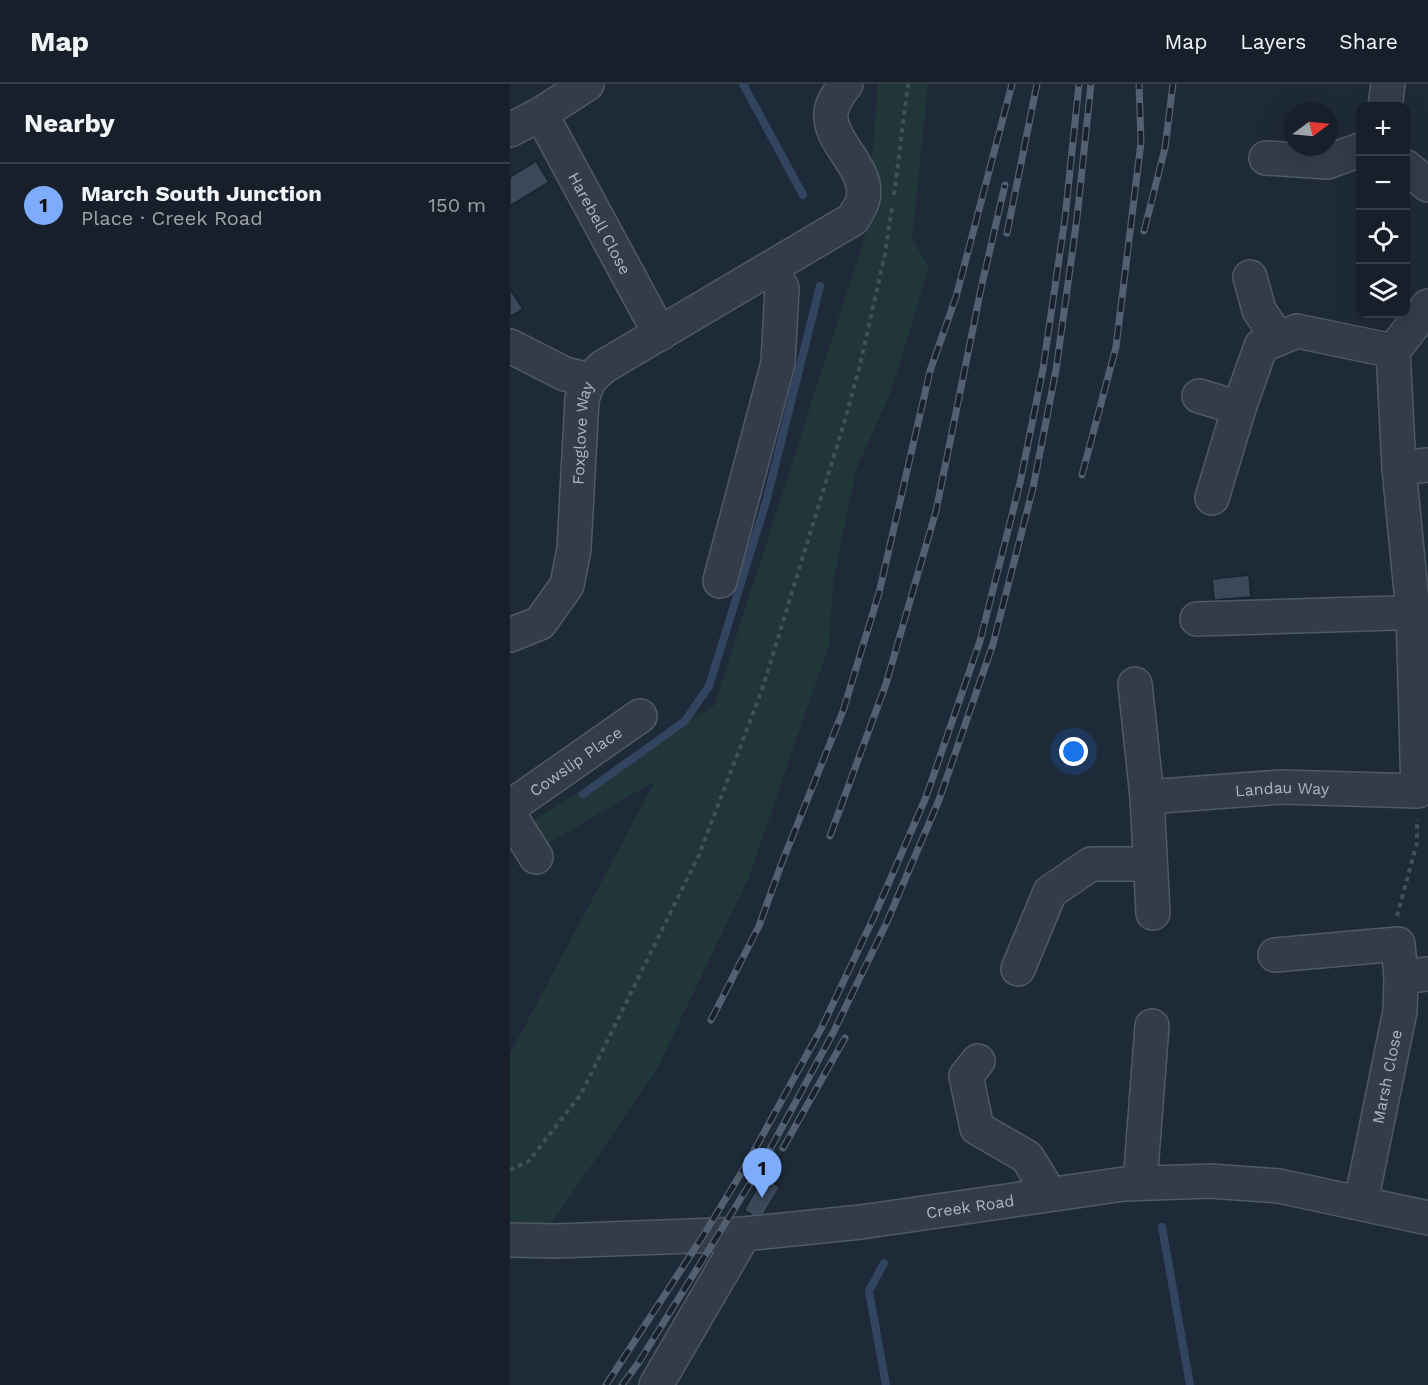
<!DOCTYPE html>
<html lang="en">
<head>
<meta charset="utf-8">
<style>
  :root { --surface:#17202a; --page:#242d36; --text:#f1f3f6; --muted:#9ea3a8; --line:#363e47; --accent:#7cacfb }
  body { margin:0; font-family:"Work Sans",sans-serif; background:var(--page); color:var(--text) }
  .controls { position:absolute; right:18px; top:18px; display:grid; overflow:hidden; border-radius:12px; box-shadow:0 6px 24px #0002 }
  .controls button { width:54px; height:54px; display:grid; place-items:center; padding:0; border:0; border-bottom:2px solid var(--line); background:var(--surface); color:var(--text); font:30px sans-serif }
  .compass { position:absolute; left:774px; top:18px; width:54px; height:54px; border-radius:50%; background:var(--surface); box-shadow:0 6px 24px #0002; rotate:74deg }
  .you { position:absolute; left:564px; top:668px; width:21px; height:21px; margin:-15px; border:4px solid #fff; border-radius:50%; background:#1a73e8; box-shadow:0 0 0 9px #1a73e833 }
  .badge { display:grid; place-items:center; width:39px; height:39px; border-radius:50%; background:var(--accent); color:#111; font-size:20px; font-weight:700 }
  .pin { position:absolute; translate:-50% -50px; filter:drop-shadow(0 2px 3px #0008) }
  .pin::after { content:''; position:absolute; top:32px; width:21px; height:18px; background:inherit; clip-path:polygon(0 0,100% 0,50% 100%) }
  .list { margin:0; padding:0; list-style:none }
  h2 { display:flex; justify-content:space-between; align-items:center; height:78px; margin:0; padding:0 24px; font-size:26px }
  h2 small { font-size:20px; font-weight:400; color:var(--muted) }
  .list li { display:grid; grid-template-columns:39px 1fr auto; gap:18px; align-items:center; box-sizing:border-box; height:84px; padding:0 24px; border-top:2px solid var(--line) }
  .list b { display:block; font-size:22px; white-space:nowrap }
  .list p { margin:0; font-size:20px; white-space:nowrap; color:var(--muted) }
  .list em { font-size:20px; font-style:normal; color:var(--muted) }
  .icon { flex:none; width:33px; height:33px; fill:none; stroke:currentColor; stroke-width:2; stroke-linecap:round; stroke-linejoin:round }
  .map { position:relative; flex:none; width:918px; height:1301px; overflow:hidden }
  header { display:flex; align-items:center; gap:36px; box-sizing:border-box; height:84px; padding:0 30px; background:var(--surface); border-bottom:2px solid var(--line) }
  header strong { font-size:28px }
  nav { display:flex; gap:33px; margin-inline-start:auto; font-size:21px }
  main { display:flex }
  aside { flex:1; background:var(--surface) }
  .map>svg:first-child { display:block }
  .green { fill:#213639 }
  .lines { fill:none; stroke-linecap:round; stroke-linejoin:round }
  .stream { stroke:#324560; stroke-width:8 }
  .building { fill:#3b4858; stroke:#1a232f; stroke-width:1.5 }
  .minor-casing { stroke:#505966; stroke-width:36 }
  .path { stroke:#3f5356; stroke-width:4; stroke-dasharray:4.5 4.5; stroke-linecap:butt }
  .minor { stroke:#333c48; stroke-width:33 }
  .rail-casing { stroke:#546070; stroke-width:7 }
  .rail { stroke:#18212d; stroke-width:4.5; stroke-dasharray:14; stroke-linecap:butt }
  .labels { text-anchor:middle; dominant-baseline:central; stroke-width:6; stroke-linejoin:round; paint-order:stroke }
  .street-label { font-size:16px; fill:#adb6c5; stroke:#18212d }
</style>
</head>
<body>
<header>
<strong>Map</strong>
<nav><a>Map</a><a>Layers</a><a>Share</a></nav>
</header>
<main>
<aside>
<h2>Nearby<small></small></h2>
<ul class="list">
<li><span class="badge">1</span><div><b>March South Junction</b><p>Place · Creek Road</p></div><em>150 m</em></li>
</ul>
</aside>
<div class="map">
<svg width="918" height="1301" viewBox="0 0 918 1301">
  <rect width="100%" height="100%" fill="#1f2a38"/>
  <path class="green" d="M368 0H418L402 155 419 183 382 305 346 386 324 494 319 561 239 793 146 987 37 1146 0 1144V970L145 697 36 761 19 739 204 622 356 149Z"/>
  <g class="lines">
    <g class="stream">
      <path d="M233 0 293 111"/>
      <path d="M73 710 175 637 199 602 256 418 310 202"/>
      <path d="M652 1143 680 1301"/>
      <path d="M374 1179 359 1207 376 1301"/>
    </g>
  </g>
  <g class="building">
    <path d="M26 77 39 98 0 122V93Z"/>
    <path d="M0 205 13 225 0 233Z"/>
    <path d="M739 491 741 513 704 516 702 495Z"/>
    <path d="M254 1093 270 1103 250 1136 234 1126Z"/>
  </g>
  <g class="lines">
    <defs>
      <g id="minor">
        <path d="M875 22 878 0"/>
        <path id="s1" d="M31 30 150 250"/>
        <path d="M0 46 31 30 77 0"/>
        <path d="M756 74 817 78 850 66"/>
        <path d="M896 83 918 101"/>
        <path d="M740 193 749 226 768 255"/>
        <path d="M0 262 55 290 79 296"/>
        <path d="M689 312 729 324"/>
        <path d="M889 384 918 381"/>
        <path d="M702 414 729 324 751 262 787 247 883 267"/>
        <path d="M210 497 268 279 272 204 261 185"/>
        <path d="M687 535 918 528"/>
        <path id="s2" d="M0 551 30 539 57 501 64 465 72 315 79 296 93 283 343 135C346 129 352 121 353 115 360 84 318 58 321 29 322 18 330 8 336 0"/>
        <path id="s3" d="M625 600 637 713 771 703 908 707 903 528 889 384 883 267 918 222"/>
        <path d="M637 713 643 829"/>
        <path id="s4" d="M0 723 130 632"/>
        <path d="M0 732 26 773"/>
        <path d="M765 871 888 860 891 893"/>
        <path d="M508 885 540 808 581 780H640"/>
        <path d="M468 977 456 992 467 1044 517 1073 539 1109"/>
        <path d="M630 1099 642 942"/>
        <path id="s5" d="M851 1118 890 927 891 893 918 890"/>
        <path id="s6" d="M0 1156 46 1157 234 1150 351 1138 614 1100 700 1097 769 1102 918 1134"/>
        <path d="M146 1301 234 1150"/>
      </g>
    </defs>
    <use href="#minor" class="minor-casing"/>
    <g class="path">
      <path d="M384 111 398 0"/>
      <path d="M887 832 907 759V735"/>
      <path d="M0 1086 19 1077 71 1010 189 771 252 606 334 339 349 285 375 170 382 124"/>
    </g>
    <use href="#minor" class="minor"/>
    <defs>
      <g id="rail">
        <path d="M634 147 655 64 663 0"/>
        <path d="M497 149 527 0"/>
        <path d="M572 391 606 263 631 58 629 0"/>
        <path d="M320 752 376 600 426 427 472 200 495 101"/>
        <path d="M201 936 249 842 271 781 333 627 369 509 420 287 446 213 502 0"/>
        <path d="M273 1064 335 954"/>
        <path d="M96 1301 193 1152 239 1076 312 943 363 835 416 713 470 557 510 399 533 285 555 134 569 0"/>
        <path d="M112 1301 129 1278 251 1082 323 949 376 840 429 716 483 560 523 404 546 286 567 134 581 0"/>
      </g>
    </defs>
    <use href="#rail" class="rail-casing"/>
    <use href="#rail" class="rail"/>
  </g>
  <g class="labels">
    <g class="street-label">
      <text stroke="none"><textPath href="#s1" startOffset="124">Harebell Close</textPath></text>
      <text stroke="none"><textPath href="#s2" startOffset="232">Foxglove Way</textPath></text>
      <text stroke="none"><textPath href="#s4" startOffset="80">Cowslip Place</textPath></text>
      <text stroke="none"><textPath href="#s3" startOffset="249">Landau Way</textPath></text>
      <text stroke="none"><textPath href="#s5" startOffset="128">Marsh Close</textPath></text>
      <text stroke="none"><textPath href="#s6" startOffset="462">Creek Road</textPath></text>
    </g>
  </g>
</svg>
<div class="controls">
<button>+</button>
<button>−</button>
<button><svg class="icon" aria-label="locate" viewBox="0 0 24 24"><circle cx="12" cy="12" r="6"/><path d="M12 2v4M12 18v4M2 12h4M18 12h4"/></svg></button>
<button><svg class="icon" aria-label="layers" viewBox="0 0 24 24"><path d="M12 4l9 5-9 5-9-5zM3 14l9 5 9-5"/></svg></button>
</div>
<svg class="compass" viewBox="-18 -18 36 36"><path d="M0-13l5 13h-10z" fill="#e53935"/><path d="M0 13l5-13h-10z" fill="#9ea3a8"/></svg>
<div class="you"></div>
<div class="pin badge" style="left:252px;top:1114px">1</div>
</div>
</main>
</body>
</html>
